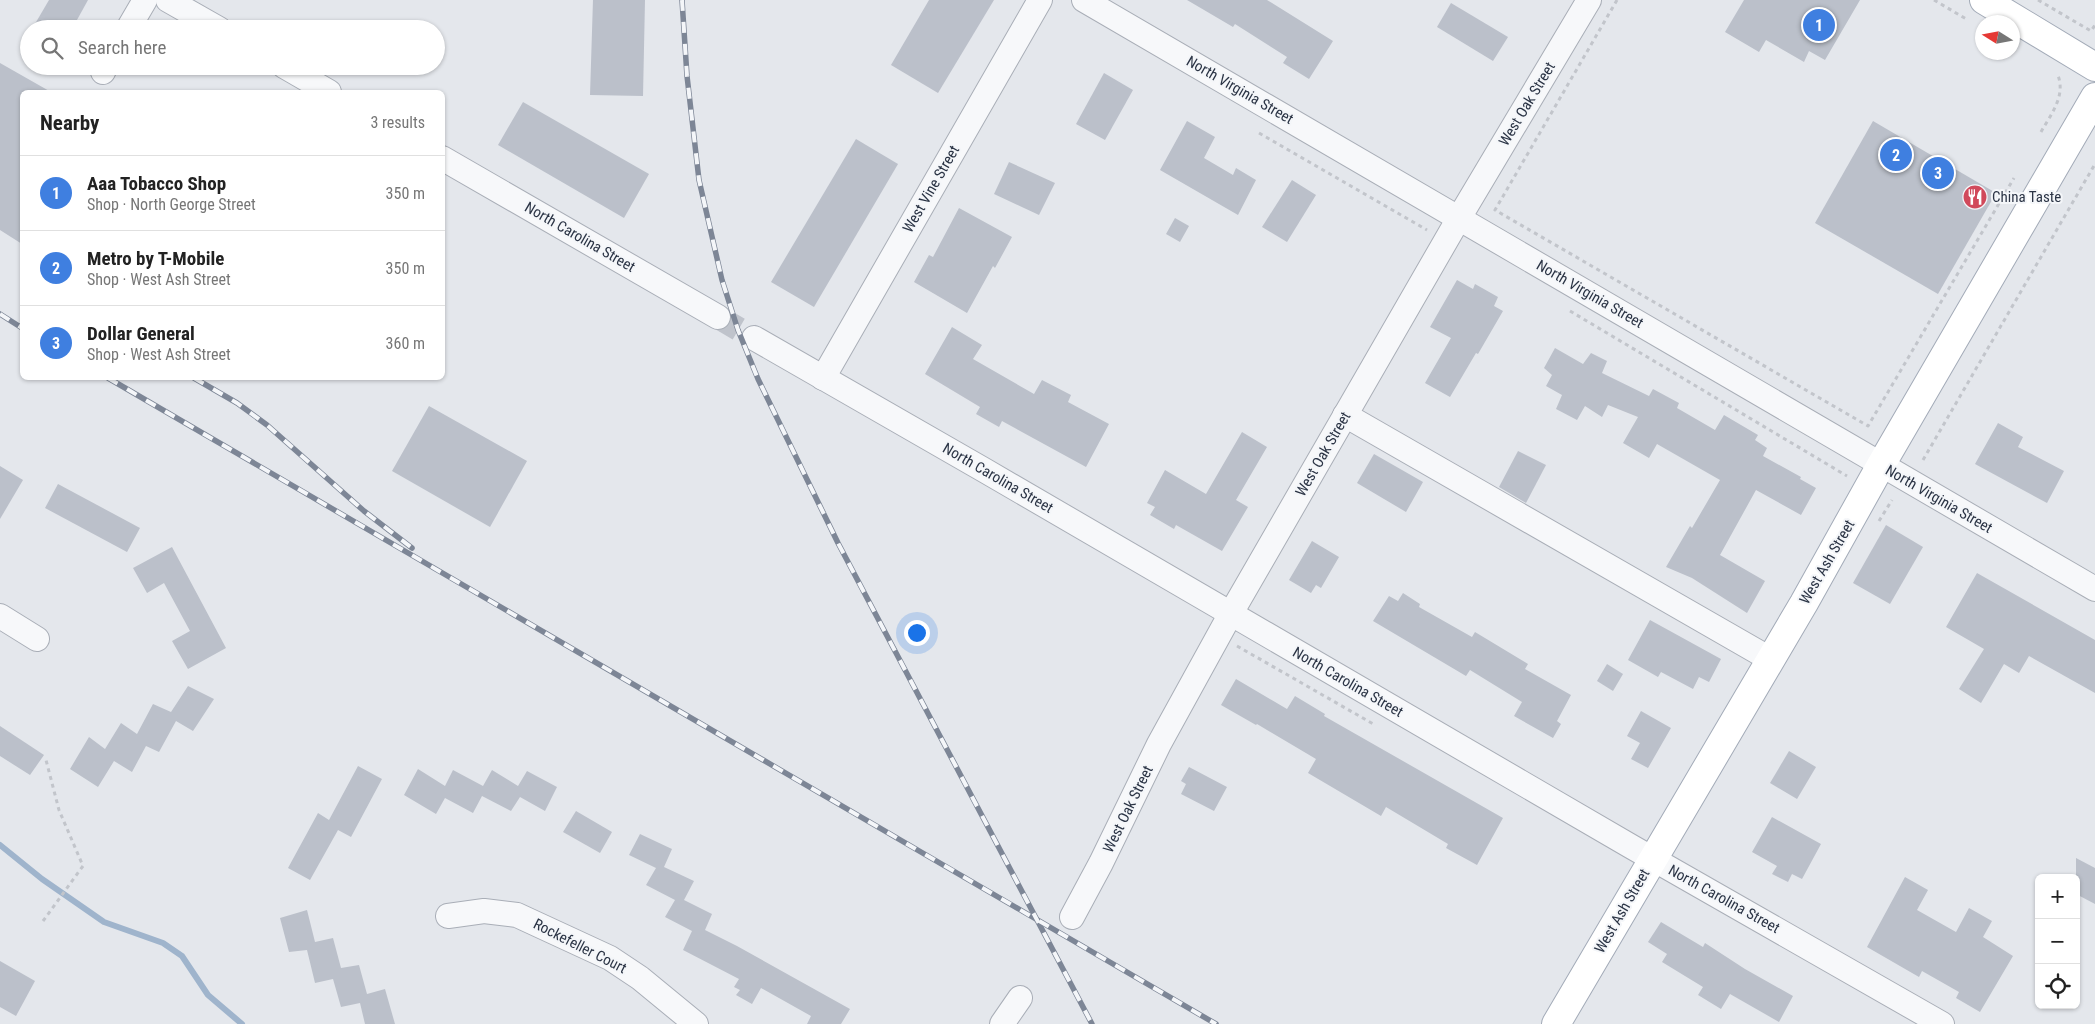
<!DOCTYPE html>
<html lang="en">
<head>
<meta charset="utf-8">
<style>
  :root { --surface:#fff; --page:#f2f2f2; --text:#222; --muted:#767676; --line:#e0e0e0; --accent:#d1495b }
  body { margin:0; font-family:"Roboto Condensed",sans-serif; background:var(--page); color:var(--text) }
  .controls { position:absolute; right:15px; bottom:15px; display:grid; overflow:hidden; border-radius:8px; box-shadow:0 1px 4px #0004 }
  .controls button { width:45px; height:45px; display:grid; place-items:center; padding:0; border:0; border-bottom:1px solid var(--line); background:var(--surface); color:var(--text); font:25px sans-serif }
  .compass { position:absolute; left:1975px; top:15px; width:45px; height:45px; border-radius:50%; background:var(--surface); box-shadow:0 1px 4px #0004; rotate:281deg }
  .you { position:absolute; left:916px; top:632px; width:18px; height:18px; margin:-12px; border:4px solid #fff; border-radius:50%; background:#1a73e8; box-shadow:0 0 0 8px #1a73e833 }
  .badge { display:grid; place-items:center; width:32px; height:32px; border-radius:50%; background:var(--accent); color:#fff; font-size:16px; font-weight:700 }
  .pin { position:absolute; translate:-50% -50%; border:2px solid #fff; box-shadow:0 1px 5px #0006 }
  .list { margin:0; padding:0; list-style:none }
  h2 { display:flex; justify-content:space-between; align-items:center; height:65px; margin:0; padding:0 20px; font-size:21px }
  h2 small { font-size:16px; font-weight:400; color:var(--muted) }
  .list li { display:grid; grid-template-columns:32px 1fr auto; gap:15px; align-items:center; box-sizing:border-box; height:75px; padding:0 20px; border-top:1px solid var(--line) }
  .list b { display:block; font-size:19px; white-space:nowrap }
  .list p { margin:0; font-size:16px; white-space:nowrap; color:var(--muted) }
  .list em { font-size:16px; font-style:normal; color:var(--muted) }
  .icon { flex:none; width:28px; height:28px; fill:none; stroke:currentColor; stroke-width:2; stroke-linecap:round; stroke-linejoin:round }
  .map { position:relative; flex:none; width:2095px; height:1024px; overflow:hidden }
  .search { position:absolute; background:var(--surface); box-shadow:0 1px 4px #0004; left:20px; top:20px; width:425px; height:55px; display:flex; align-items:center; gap:12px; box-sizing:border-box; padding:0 18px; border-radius:28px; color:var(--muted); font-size:19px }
  .panel { position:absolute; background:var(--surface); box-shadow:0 1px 4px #0004; left:20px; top:90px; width:425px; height:290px; border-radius:8px }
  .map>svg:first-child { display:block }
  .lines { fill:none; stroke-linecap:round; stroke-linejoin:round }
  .stream { stroke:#9fb4cc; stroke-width:6 }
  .building { fill:#bbc0ca }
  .minor-tunnel { stroke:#bfc3cb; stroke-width:24; stroke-dasharray:24 12; stroke-linecap:butt }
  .minor-casing { stroke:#a9aeb7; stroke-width:26 }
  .major-casing { stroke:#a3abb8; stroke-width:30 }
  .path { stroke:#c2c5cb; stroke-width:3; stroke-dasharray:4 4; stroke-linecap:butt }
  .minor { stroke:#f7f8fa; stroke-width:24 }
  .major { stroke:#fff; stroke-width:28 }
  .rail-casing { stroke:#7d8696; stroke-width:5.5 }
  .rail { stroke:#f4f6f9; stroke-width:4; stroke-dasharray:11; stroke-linecap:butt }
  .labels { text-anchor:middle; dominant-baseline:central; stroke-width:4; stroke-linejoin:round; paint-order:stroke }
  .street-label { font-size:15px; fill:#2b3445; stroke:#f4f6f9 }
  .poi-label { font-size:15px; fill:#2b3445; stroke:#f4f6f9; text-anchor:start }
</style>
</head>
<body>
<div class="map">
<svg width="2095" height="1024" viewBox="0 0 2095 1024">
  <rect width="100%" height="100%" fill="#e4e7ec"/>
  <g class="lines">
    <path class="stream" d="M0 845 42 879 104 922 163 943 182 956 208 995 242 1024"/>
  </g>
  <g class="building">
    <path d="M49 0H88L72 29H32Z"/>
    <path d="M593 0H645L643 96 590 95Z"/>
    <path d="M929 0H994L938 93 891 65Z"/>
    <path d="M1187 0H1267L1333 41 1309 79 1283 63 1287 57 1235 24 1233 27Z"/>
    <path d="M1744 0H1860L1825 60 1809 51 1804 62 1766 40 1759 52 1725 32Z"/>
    <path d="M1451 3 1508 37 1493 61 1437 27Z"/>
    <path d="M0 63 51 92H22V244L0 230Z"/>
    <path d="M1104 73 1133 90 1105 140 1076 124Z"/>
    <path d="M523 102 649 174 624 218 498 145Z"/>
    <path d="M1187 121 1215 137 1204 158 1233 175 1236 168 1256 180 1238 215 1160 170Z"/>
    <path d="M1873 121 1996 193 1938 294 1815 223Z"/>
    <path d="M856 139 898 164 814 307 771 282Z"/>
    <path d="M1009 162 1055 183 1039 215 994 194Z"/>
    <path d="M1292 180 1316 195 1287 242 1262 227Z"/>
    <path d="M959 208 1012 237 995 268 993 266 967 313 914 282 929 255 933 257Z"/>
    <path d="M1175 218 1189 226 1180 242 1166 234Z"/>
    <path d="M1457 280 1473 289 1475 284 1498 297 1494 306 1503 311 1478 354 1476 353 1450 397 1425 383 1451 338 1430 327Z"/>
    <path d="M952 327 982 345 973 359 1034 394 1042 380 1071 395 1068 402 1109 424 1086 467 1002 421 999 427 976 414 980 407 925 374Z"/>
    <path d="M1555 348 1583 364 1591 353 1607 361 1602 373 1649 396 1653 389 1679 403 1677 408 1715 430 1724 415 1758 435 1755 440 1767 448 1763 456 1801 477 1800 479 1816 488 1801 515 1756 490 1720 555 1765 581 1747 613 1692 578 1666 567 1690 526 1692 528 1720 480 1657 444 1649 458 1623 443 1638 417 1608 405 1602 417 1585 406 1577 420 1556 409 1562 395 1546 386 1552 375 1544 368Z"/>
    <path d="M429 406 527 461 490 527 392 471Z"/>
    <path d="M1998 423 2023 437 2018 447 2064 471 2047 503 1975 464Z"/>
    <path d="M1242 432 1267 447 1236 500 1248 507 1222 551 1176 525 1174 529 1150 515 1155 507 1147 503 1165 470 1206 494Z"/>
    <path d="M1518 451 1546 465 1526 503 1499 487Z"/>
    <path d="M1374 454 1423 482 1406 512 1357 483Z"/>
    <path d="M0 466 23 480 0 519Z"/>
    <path d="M58 484 140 528 127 552 45 508Z"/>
    <path d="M1886 525 1923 547 1890 604 1853 583Z"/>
    <path d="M1312 541 1339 557 1321 588 1316 585 1311 593 1289 580Z"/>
    <path d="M172 547 226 648 188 669 172 641 190 631 164 583 147 593 133 568Z"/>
    <path d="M1977 573 2095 640V693L2029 656 2019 673 2004 664 1981 703 1959 689 1984 649 1946 627Z"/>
    <path d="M1403 593 1420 604 1419 607 1472 637 1475 632 1528 664 1525 669 1571 695 1557 721 1561 724 1553 738 1514 716 1522 702 1470 670 1466 676 1373 621 1389 596 1398 601Z"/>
    <path d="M1650 620 1721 659 1709 682 1699 677 1693 689 1661 672 1658 677 1628 660Z"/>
    <path d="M1607 664 1623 674 1613 691 1597 681Z"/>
    <path d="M1236 679 1287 709 1295 696 1325 714 1324 716 1503 818 1477 865 1446 848 1448 844 1386 807 1381 816 1308 773 1316 759 1257 724 1256 725 1221 705Z"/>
    <path d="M188 686 214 699 193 731 176 721 159 752 146 746 132 772 114 761 98 787 70 769 89 737 105 749 121 723 137 734 153 704 171 712Z"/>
    <path d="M1641 711 1671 728 1648 768 1631 759 1640 743 1627 736Z"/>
    <path d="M0 726 44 755 30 775 0 756Z"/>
    <path d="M1789 751 1816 767 1797 799 1770 783Z"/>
    <path d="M358 766 382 779 351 837 338 830 310 880 288 868 318 813 329 820Z"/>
    <path d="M1189 767 1227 787 1214 811 1181 794 1186 784 1181 781Z"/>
    <path d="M418 769 445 786 453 770 483 786 492 770 518 786 527 771 557 787 545 811 520 797 511 811 482 796 473 813 445 798 436 814 404 795Z"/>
    <path d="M576 811 612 832 600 853 563 832Z"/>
    <path d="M1772 817 1821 844 1802 879 1792 874 1788 882 1772 874 1777 866 1752 852Z"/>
    <path d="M640 834 672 849 664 867 694 881 684 900 712 914 705 930 737 946 850 1009 841 1024H807L811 1016 761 988 752 1004 736 995 740 990 734 987 739 979 683 950 692 931 665 917 675 900 646 885 656 868 629 855Z"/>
    <path d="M2076 858 2095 868V904L2076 894Z"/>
    <path d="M1905 877 1928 890 1917 910 1956 932 1969 908 1992 921 1983 937 2013 956 1980 1012 1956 998 1959 992 1922 971 1919 977 1867 947Z"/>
    <path d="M307 910 315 942 333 938 341 968 359 965 367 994 385 989 395 1024H365L360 1003 341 1007 333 979 315 983 307 950 289 952 280 918Z"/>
    <path d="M1661 922 1703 947 1705 943 1745 969 1793 996 1779 1022 1730 994 1721 1009 1698 995 1703 987 1662 962 1667 954 1648 942Z"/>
    <path d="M0 961 35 981 16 1016 0 1007Z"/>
  </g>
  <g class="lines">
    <path class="minor-tunnel" d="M718 317 754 338"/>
    <defs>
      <g id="minor">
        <path d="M168 0 219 29"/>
        <path d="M1084 0 2095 589"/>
        <path d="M128 29 145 0"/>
        <path d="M284 66 329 92"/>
        <path d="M103 72 106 66"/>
        <path d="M442 158 718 317"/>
        <path d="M754 338 984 470 1632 847 1942 1024"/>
        <path d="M823 378 1040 0"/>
        <path d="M1345 415 1770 659"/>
        <path d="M0 616 37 639"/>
        <path d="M448 916 484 911 517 915 610 958 640 978 696 1024"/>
        <path d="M1072 917 1101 863 1159 744 1230 615 1459 218 1589 0"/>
        <path d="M1002 1024 1020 998"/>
      </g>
      <g id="major">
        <path d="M1984 0 2095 67"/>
        <path d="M1556 1024 1804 603 1881 465 2095 97"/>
      </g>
    </defs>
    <use href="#minor" class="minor-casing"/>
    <use href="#major" class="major-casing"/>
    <g class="path">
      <path d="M1617 0 1495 210 1868 426 2014 178"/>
      <path d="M1934 0 1968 20"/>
      <path d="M2038 0 2091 31 2095 25"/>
      <path d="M2041 132C2051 114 2067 95 2057 73"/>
      <path d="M1259 133 1427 230"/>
      <path d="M1570 311 1847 476"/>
      <path d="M1923 460 2095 164"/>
      <path d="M1879 521 1892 500"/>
      <path d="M1237 646 1375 725"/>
      <path d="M43 921 83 866 59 810 46 760"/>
    </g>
    <use href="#minor" class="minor"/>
    <use href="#major" class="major"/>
    <defs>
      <g id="rail">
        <path d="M682 0 687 76 699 180 722 280 738 330 758 379 838 543 1092 1024"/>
        <path d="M0 314 22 328"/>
        <path d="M108 378 1216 1024"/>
        <path d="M194 378 237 403 267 425 364 511 412 548"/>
      </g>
    </defs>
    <use href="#rail" class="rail-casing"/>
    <use href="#rail" class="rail"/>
  </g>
  <defs>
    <symbol id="restaurant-disc" viewBox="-11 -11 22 22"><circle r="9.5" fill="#d1495b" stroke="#f4f6f9"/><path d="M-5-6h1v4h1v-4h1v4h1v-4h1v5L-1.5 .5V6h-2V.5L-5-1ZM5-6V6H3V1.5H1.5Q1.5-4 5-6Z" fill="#fff"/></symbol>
  </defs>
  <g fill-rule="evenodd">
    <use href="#restaurant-disc" x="1961" y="183" width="28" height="28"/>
  </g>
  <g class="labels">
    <g class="street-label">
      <text transform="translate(1240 90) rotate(30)">North Virginia Street</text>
      <text transform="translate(1527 104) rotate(-59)">West Oak Street</text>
      <text transform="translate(931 189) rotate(-60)">West Vine Street</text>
      <text transform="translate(580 237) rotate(30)">North Carolina Street</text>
      <text transform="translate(1590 294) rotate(30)">North Virginia Street</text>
      <text transform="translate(1323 454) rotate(-60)">West Oak Street</text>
      <text transform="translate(998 478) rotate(30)">North Carolina Street</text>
      <text transform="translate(1939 499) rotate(30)">North Virginia Street</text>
      <text transform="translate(1827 562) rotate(-60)">West Ash Street</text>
      <text transform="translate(1348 682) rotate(30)">North Carolina Street</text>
      <text transform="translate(1128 809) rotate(-64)">West Oak Street</text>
      <text transform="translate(1724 899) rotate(29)">North Carolina Street</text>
      <text transform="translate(1622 911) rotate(-60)">West Ash Street</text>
      <text transform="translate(580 946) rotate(27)">Rockefeller Court</text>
    </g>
    <g class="poi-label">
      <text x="1992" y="197">China Taste</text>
    </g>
  </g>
</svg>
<div class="controls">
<button>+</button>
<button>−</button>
<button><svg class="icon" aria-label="locate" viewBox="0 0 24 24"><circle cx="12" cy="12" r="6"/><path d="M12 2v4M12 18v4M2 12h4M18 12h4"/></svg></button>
</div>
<svg class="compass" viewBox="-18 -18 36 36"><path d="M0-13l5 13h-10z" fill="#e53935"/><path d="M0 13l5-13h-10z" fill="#767676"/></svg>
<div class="you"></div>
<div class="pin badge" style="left:1819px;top:25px;background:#3f7fe0">1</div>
<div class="pin badge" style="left:1896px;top:155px;background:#3f7fe0">2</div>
<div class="pin badge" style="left:1938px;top:173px;background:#3f7fe0">3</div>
<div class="search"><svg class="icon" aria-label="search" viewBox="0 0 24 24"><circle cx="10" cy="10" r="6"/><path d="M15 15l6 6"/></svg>Search here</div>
<section class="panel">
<h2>Nearby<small>3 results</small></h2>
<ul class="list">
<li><span class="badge" style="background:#3f7fe0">1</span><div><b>Aaa Tobacco Shop</b><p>Shop · North George Street</p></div><em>350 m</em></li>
<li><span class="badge" style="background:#3f7fe0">2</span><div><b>Metro by T-Mobile</b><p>Shop · West Ash Street</p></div><em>350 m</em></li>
<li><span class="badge" style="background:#3f7fe0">3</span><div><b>Dollar General</b><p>Shop · West Ash Street</p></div><em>360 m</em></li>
</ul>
</section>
</div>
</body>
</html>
